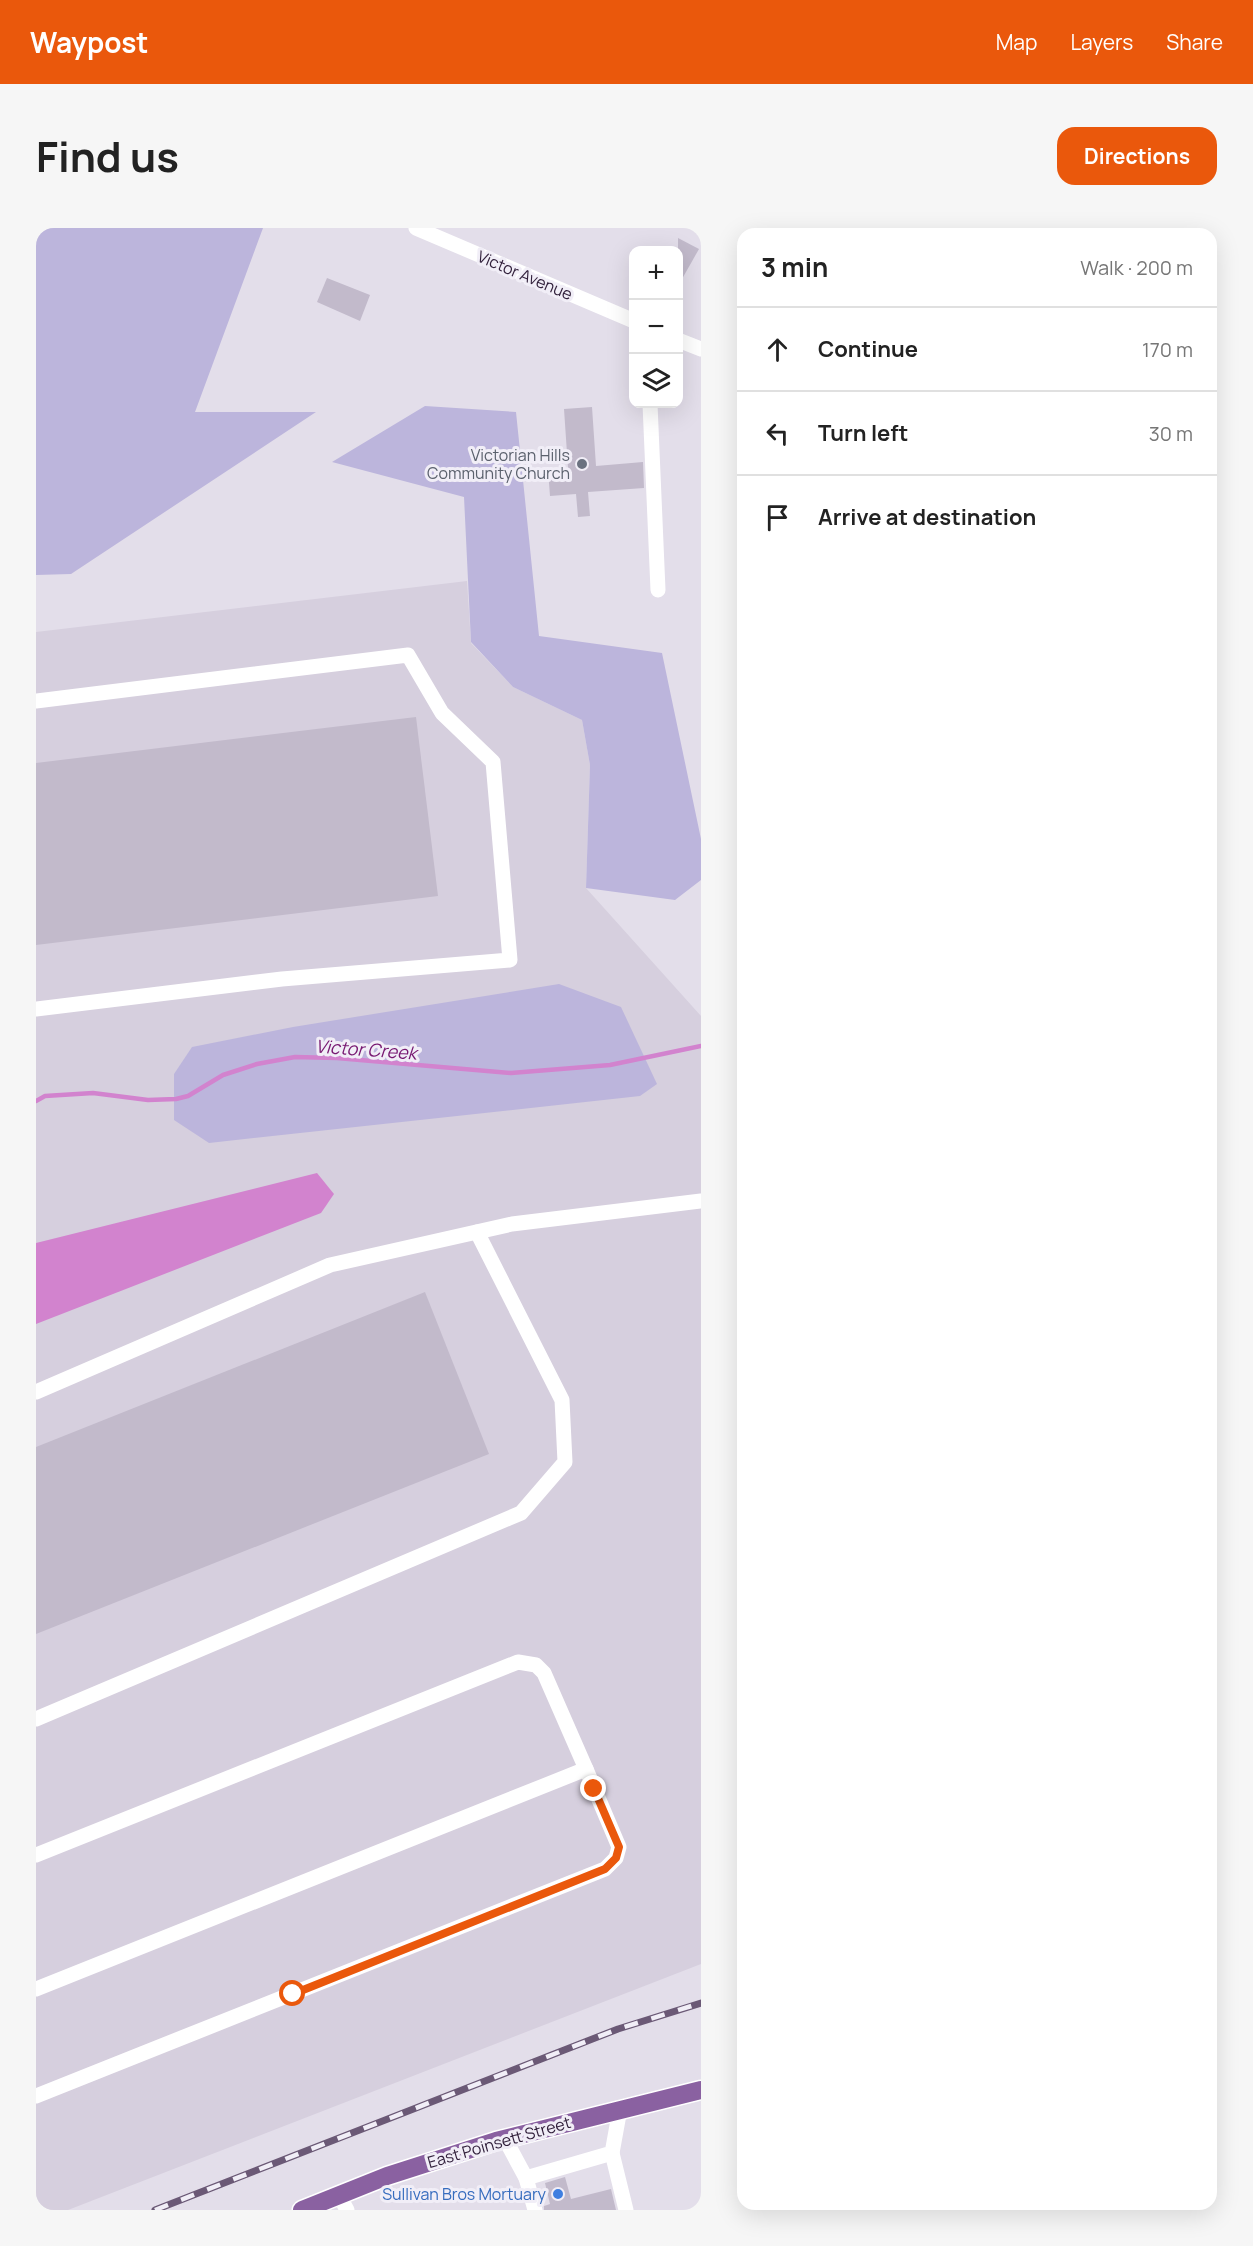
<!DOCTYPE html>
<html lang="en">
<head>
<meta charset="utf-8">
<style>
  :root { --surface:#fff; --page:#f6f6f6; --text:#222; --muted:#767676; --line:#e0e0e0; --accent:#ea580c }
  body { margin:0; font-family:Manrope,sans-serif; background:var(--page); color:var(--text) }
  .controls { position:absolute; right:18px; top:18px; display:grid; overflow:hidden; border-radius:12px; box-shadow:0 6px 24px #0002 }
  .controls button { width:54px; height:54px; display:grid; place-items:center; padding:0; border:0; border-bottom:2px solid var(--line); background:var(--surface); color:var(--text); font:30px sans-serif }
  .stop { position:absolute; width:18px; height:18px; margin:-14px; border:4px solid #ea580c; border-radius:50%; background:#fff }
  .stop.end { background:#ea580c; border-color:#fff; box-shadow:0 2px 6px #0008 }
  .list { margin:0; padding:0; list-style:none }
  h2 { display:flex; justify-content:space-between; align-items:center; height:78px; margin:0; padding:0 24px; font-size:26px }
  h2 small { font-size:20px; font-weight:400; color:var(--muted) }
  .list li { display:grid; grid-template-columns:39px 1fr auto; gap:18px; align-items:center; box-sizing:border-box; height:84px; padding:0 24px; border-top:2px solid var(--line) }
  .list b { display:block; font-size:22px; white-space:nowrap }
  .list em { font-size:20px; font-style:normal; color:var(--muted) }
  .icon { flex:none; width:33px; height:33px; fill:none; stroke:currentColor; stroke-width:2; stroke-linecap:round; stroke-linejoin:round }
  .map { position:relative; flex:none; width:665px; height:1982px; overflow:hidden; border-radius:18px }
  header { display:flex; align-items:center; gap:36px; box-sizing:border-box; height:84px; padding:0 30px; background:var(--accent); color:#fff }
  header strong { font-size:28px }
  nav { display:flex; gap:33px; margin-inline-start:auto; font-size:21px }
  .intro { display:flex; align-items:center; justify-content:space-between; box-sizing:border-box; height:144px; padding:0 36px }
  h1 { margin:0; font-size:42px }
  .button { padding:15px 27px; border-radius:18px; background:var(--accent); color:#fff; font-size:21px; font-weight:700 }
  main { display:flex; gap:36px; padding:0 36px }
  aside { flex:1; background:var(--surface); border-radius:18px; box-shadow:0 6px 24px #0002 }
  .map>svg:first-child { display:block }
  .built { fill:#d6cfde }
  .green { fill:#bcb5dc }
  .water { fill:#d283ce }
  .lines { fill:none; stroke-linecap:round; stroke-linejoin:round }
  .stream { stroke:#d283ce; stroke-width:4.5 }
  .building { fill:#c2bacb }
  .major-casing { stroke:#fff; stroke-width:21 }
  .minor { stroke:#fff; stroke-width:15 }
  .major { stroke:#8a61a1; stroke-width:18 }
  .rail-casing { stroke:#6b5976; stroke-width:7 }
  .rail { stroke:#f1eef7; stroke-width:4.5; stroke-dasharray:14; stroke-linecap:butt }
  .route { stroke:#ea580c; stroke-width:8 }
  .worship-dot { fill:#6b7280; stroke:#f1eef7; stroke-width:2 }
  .shop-dot { fill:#3f7fe0; stroke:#f1eef7; stroke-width:2 }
  .labels { text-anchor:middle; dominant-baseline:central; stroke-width:6; stroke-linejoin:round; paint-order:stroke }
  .street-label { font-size:16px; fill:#301f3a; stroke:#f1eef7 }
  .worship-label { font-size:16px; fill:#5b616d; stroke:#f1eef7; text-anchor:end }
  .shop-label { font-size:16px; fill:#366cbe; stroke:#f1eef7; text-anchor:end }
  .water-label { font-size:18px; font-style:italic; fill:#771871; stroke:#f1eef7 }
</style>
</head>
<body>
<header>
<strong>Waypost</strong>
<nav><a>Map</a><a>Layers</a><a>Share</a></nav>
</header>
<div class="intro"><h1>Find us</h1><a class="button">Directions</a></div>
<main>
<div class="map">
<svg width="665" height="1982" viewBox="0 0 665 1982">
  <rect width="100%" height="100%" fill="#e3deea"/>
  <path class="built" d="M431 353 435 415 477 459 546 492 554 537 550 660 665 788V1736L32 1982H0V404Z"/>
  <g class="green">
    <path d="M0 0H227L159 184H280L35 346 0 347Z"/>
    <path d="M389 178 480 184 503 408 626 425 665 611V652L639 672 550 660 554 537 546 492 477 459 435 414 428 269 296 234Z"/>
    <path d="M523 756 585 779 621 856 604 868 173 915 138 892V846L156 819 257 799Z"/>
  </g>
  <path class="water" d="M281 945 298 966 285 985 0 1096V1015Z"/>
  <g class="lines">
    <path class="stream" d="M0 873 9 868 57 865 112 872 140 871 152 868 187 847 221 836 259 829 301 830 475 845 574 837 665 818"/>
  </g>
  <g class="building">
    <path d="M642 10 663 21 642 58Z"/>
    <path d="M291 50 334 67 324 93 281 74Z"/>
    <path d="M556 179 560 238 607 234 608 260 552 264 554 288 542 289 540 266 514 268 512 242 532 240 528 181Z"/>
    <path d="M380 489 402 668 0 717V535Z"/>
    <path d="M389 1064 453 1226 0 1406V1219Z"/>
    <path d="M529 1949 535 1971 575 1961 580 1982H508V1978L514 1976 509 1955Z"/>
  </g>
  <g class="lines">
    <defs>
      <path id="major" d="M266 1982 351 1948 460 1913 665 1862"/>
    </defs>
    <use href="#major" class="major-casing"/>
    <g class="minor">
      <path d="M380 0 598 93"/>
      <path d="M642 112 665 121"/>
      <path d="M614 176 622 362"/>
      <path d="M0 473 372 427 406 485 457 534 474 732 246 751 0 781"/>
      <path d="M0 1164 294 1037 476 996 665 973"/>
      <path d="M0 1491 485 1285 529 1234 526 1172 441 1004"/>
      <path d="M0 1627 482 1434 500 1437 508 1445 550 1541 0 1761"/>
      <path d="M0 1868 569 1641 580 1630 583 1619 550 1541"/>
      <path d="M469 1911 490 1950 576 1925 584 1881"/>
      <path d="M576 1925 590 1982"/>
      <path d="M490 1950 499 1982"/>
      <path d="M303 1967 311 1982"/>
    </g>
    <use href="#major" class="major"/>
    <defs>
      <path id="rail" d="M119 1982 582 1801 665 1775"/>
    </defs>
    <use href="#rail" class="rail-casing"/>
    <use href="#rail" class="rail"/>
  </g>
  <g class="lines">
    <path class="route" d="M257 1766 569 1641 580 1630 583 1619 558 1561"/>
  </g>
  <circle class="worship-dot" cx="546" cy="236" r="6"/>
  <circle class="shop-dot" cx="522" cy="1966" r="6"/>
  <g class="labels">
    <g class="street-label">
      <text transform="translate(489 47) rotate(23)">Victor Avenue</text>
      <text transform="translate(463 1914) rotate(-16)">East Poinsett Street</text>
    </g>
    <g class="worship-label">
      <text x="534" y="227">Victorian Hills<tspan x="534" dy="18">Community Church</tspan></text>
    </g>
    <g class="shop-label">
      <text x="510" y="1966">Sullivan Bros Mortuary</text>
    </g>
    <g class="water-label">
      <text transform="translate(330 821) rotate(4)">Victor Creek</text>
    </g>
  </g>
</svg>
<div class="controls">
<button>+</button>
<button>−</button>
<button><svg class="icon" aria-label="layers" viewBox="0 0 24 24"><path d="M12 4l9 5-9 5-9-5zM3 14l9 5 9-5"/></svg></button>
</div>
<div class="stop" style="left:257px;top:1766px"></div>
<div class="stop end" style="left:558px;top:1561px"></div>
</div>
<aside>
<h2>3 min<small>Walk · 200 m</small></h2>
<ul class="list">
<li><svg class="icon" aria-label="ahead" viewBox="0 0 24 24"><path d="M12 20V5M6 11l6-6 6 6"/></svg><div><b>Continue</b></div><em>170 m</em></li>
<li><svg class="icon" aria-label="left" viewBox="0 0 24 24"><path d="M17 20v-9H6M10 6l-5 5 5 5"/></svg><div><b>Turn left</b></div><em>30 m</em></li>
<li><svg class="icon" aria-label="arrive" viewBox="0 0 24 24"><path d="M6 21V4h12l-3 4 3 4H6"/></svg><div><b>Arrive at destination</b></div></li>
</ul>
</aside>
</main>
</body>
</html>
